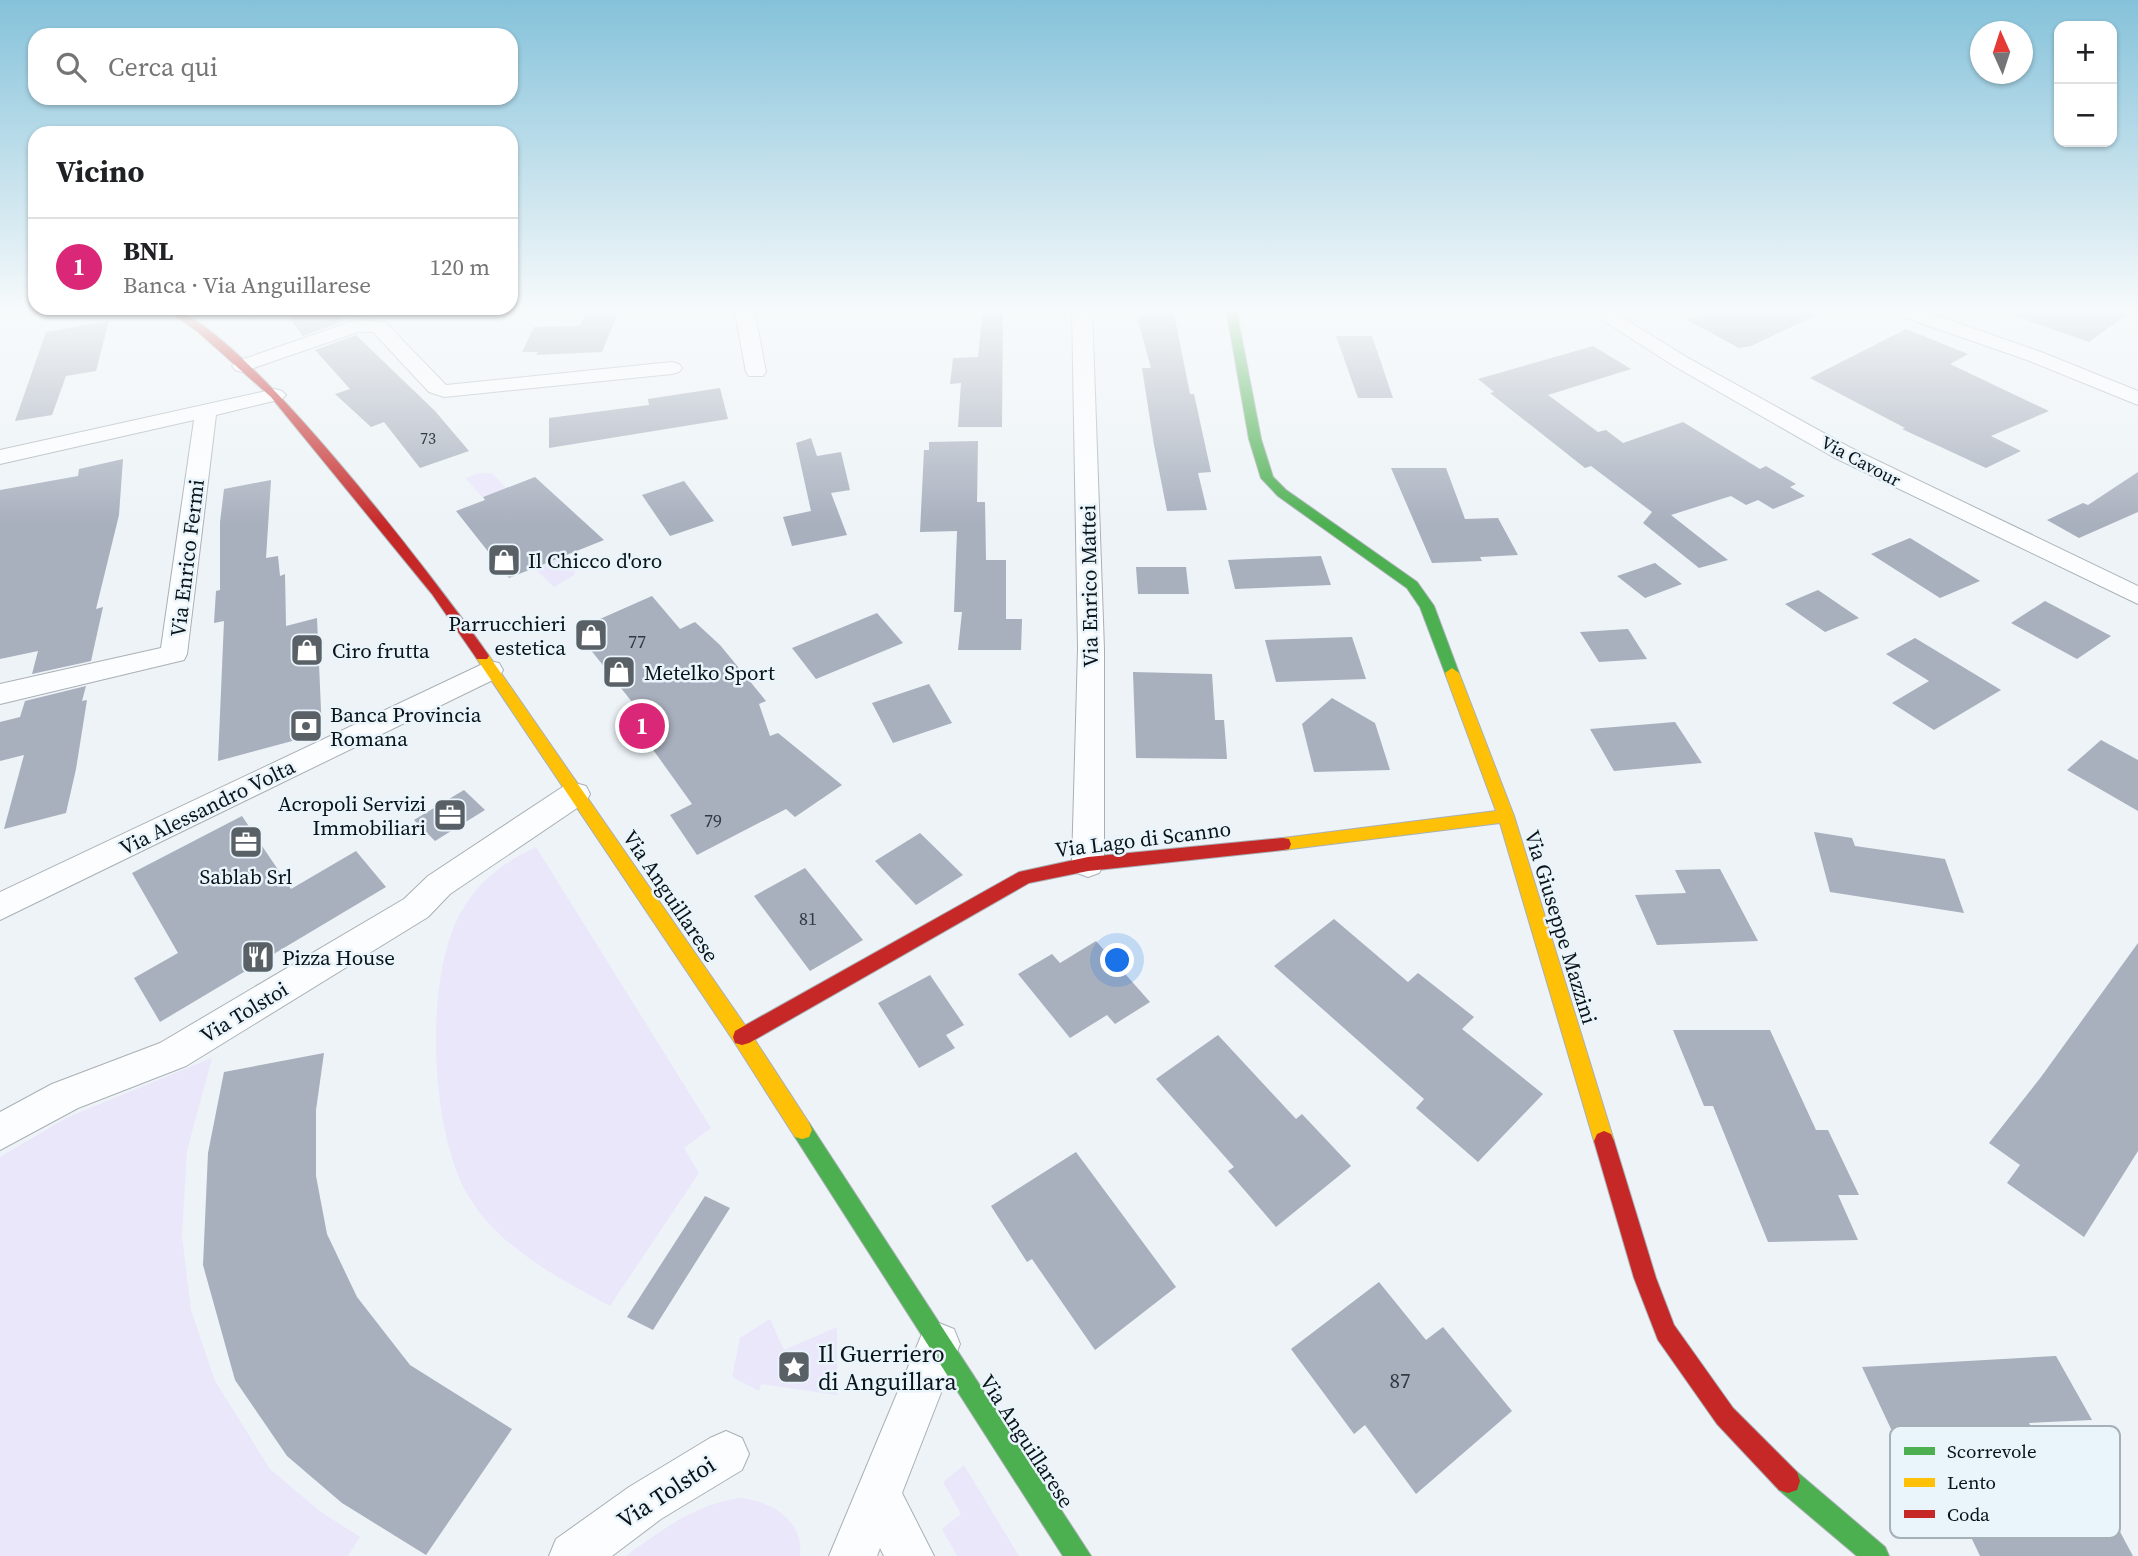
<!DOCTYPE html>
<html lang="it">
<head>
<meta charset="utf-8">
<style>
  :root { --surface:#fff; --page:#f2f2f2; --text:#202124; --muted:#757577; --line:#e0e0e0; --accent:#db2777 }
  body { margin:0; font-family:"Source Serif 4",serif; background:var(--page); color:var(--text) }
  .controls { position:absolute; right:21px; top:21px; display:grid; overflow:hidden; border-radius:14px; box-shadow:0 2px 5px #0004 }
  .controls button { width:63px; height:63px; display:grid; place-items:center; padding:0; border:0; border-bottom:2px solid var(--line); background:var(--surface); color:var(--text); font:35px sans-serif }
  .compass { position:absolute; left:1970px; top:21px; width:63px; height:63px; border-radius:50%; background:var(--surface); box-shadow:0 2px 5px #0004; rotate:357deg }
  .you { position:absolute; left:1118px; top:961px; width:24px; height:24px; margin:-18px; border:5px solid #fff; border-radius:50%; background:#1a73e8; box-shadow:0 0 0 10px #1a73e833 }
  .badge { display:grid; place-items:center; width:46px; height:46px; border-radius:50%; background:var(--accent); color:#fff; font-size:23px; font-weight:700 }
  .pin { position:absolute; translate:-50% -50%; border:4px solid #fff; box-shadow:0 2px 7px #0006 }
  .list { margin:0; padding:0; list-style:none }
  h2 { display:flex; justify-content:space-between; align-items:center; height:91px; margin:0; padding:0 28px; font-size:30px }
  h2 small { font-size:23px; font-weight:400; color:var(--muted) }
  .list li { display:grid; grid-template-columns:46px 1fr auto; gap:21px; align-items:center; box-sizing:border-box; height:98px; padding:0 28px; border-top:2px solid var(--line) }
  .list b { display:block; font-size:26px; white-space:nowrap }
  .list p { margin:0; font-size:23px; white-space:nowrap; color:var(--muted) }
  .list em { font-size:23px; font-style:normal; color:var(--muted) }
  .icon { flex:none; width:38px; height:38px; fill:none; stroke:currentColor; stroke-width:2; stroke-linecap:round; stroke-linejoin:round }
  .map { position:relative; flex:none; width:2138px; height:1556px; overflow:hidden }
  .search { position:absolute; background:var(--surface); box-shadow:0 2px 5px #0004; left:28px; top:28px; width:490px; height:77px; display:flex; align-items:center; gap:18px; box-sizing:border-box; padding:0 24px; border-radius:21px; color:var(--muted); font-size:26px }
  .panel { position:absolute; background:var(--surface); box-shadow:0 2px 5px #0004; left:28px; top:126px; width:490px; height:189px; border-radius:21px }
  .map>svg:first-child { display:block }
  .green { fill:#eae7fb }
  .building { fill:#a8afbd }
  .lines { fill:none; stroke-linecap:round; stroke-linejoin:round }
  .street-casing { stroke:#a9b0b5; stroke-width:2 }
  .fast-casing { stroke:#a9b0b5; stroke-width:2 }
  .slow-casing { stroke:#a9b0b5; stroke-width:2 }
  .jam-casing { stroke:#a9b0b5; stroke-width:2 }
  .street { fill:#fcfdfe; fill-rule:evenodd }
  .fast { fill:#4caf50; fill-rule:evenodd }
  .slow { fill:#ffc107; fill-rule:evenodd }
  .jam { fill:#c62828; fill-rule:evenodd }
  .labels { text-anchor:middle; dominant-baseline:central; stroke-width:5; stroke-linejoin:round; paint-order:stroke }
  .far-number-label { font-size:16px; fill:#313a42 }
  .far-street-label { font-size:18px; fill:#091319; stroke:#e9f4fb }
  .number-label { font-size:18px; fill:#313a42 }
  .street-label { font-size:21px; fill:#091319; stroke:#e9f4fb }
  .poi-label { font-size:21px; fill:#091319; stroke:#e9f4fb; text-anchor:start }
  .near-number-label { font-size:21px; fill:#313a42 }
  .near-poi-label { font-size:24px; fill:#091319; stroke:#e9f4fb; text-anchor:start }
  .near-street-label { font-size:24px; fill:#091319; stroke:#e9f4fb }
  .key { fill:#e9f4fb; stroke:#a6b0b7; stroke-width:2 }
  .key-label { font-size:19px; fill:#091319 }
</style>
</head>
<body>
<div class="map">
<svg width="2138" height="1556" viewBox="0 0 2138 1556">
  <rect width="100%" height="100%" fill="#edf3f7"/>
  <g class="green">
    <path d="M479 473H492L506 488 482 497 466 478Z"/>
    <path d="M564 556 575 569 574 575 554 587 534 568Z"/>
    <path d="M536 847 711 1128 684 1148 699 1173 610 1306C558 1278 496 1246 466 1192 430 1126 424 978 461 912 478 882 505 861 536 847Z"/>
    <path d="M212 1058 187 1151 182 1235 191 1310 215 1381 270 1469 321 1512 360 1537 348 1556H0V1157L68 1117Z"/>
    <path d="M770 1319 784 1350 837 1327V1395L761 1384 759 1391 732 1377 740 1338Z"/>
    <path d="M964 1465 1019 1556H957L942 1529 961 1514 943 1482Z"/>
    <path d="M740 1498C771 1501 804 1520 800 1556H626C661 1530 696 1504 740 1498Z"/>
  </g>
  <g class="building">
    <path d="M308 308H333L344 321 303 336 286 314Z"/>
    <path d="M590 308H620L602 352 536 355 538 352H522L534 327 579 326Z"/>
    <path d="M983 308H1003L1002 427H958L961 383 950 384 953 358 978 357Z"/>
    <path d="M1173 308 1190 394H1194L1211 472 1198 473 1207 510 1167 511 1154 445 1142 368H1151L1137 317 1145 316 1143 309Z"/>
    <path d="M1723 308H1831L1751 346 1739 348 1687 320Z"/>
    <path d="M2004 308H2136L2089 342 2004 312Z"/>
    <path d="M109 321 96 371 66 376 52 415 15 421 46 332Z"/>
    <path d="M1906 329 1968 354 1950 364 2049 411 1991 436 2021 451 1986 468 1902 429 1905 428 1810 378Z"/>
    <path d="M356 335 435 411 469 451 420 468 384 422 371 427 335 394 350 389 315 350Z"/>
    <path d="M1336 336H1372L1393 398H1358Z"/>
    <path d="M1593 346 1631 369 1548 395 1598 432 1606 430 1623 443 1683 422 1760 469 1766 466 1796 484 1790 487 1805 496 1773 509 1758 500 1746 505 1731 496 1671 515 1728 560 1699 568 1643 523 1652 512 1591 466 1585 468 1490 393 1494 392 1478 379Z"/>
    <path d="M720 388 728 419 549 448V418L649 405 648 399Z"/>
    <path d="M811 438 817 456 841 452 850 490 831 493 847 535 792 546 783 517 811 511 796 443Z"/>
    <path d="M978 441 977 502H985L986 560H1006V619H1022L1021 650H958L962 612H954L957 531 920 532 924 450H929V442Z"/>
    <path d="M123 459 119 515 96 609 103 607 91 661 32 674 38 651 0 659V490L78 476 79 469Z"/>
    <path d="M1391 468H1446L1465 519 1498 518 1518 555 1480 557 1482 561 1432 563Z"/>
    <path d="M2138 472V512L2079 538 2047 520 2083 503 2088 505Z"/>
    <path d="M535 477 604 540 509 578 456 511 485 500 483 497Z"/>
    <path d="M271 480 266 558 278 556 280 576 285 574 286 626 317 618 322 733 218 761 224 621 214 623 216 591 220 590V522L224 489Z"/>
    <path d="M684 481 714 521 670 536 642 495Z"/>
    <path d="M1910 538 1980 581 1940 598 1871 554Z"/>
    <path d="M1321 556 1331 585 1235 589 1228 560Z"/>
    <path d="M1655 563 1682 584 1645 598 1617 576Z"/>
    <path d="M1136 567H1186L1189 594H1138Z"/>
    <path d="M1818 590 1859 618 1825 632 1785 604Z"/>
    <path d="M652 596 680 629 695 622 720 645 766 701 759 704 770 736 778 733 842 785 795 817 786 809 697 855 670 815 692 804 626 712 636 707 575 630Z"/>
    <path d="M2045 601 2111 636 2077 659 2011 623Z"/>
    <path d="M877 613 903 643 816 679 792 648Z"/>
    <path d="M1628 629 1647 659 1599 662 1580 632Z"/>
    <path d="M1352 637 1366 679 1276 682 1265 640Z"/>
    <path d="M1915 638 2001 690 1934 730 1892 703 1929 681 1886 654Z"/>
    <path d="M1133 672 1212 674 1215 720H1224L1227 759 1136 758Z"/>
    <path d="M929 684 952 723 893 743 872 703Z"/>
    <path d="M86 686 82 701 87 700 76 769 66 813 4 829 24 755 0 761V722L20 717 25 701Z"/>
    <path d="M1332 698 1375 723 1390 770 1314 772 1302 724Z"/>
    <path d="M1675 722 1702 763 1614 771 1590 729Z"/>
    <path d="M2101 740 2138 760V811L2067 770Z"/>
    <path d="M464 790 485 810 435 841 414 820Z"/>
    <path d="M242 816 291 889 356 851 386 887 160 1022 134 978 178 953 132 873Z"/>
    <path d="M1814 832 1852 838 1855 846 1945 859 1964 913 1830 892Z"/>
    <path d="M920 833 963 875 916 905 875 861Z"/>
    <path d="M805 868 863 940 810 971 754 896Z"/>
    <path d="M1720 869 1758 941 1657 945 1635 895 1686 893 1675 870Z"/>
    <path d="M1334 919 1408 982 1418 973 1474 1017 1462 1029 1543 1094 1478 1162 1416 1108 1424 1099 1274 966Z"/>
    <path d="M1096 941 1150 1002 1115 1024 1107 1015 1070 1038 1018 974 1052 954 1060 963Z"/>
    <path d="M2138 943V1151L2084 1237 2007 1183 2020 1165 1989 1143 2041 1077Z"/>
    <path d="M930 975 964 1025 946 1035 955 1048 919 1068 878 1003Z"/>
    <path d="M1673 1030H1770L1816 1130H1828L1859 1195H1838L1858 1240 1768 1242 1713 1106H1704Z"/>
    <path d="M1218 1035 1296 1119 1302 1114 1351 1166 1276 1227 1228 1171 1234 1167 1156 1079Z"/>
    <path d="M324 1053 316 1110V1176L327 1234 357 1297 410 1365 512 1429 426 1555 342 1503 287 1456 235 1380 203 1265 208 1153 224 1072Z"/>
    <path d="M1076 1152 1176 1287 1095 1350 1032 1259 1027 1262 991 1206Z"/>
    <path d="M705 1196 730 1208 653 1330 627 1317Z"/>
    <path d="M1379 1282 1426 1340 1443 1327 1512 1411 1416 1494 1365 1425 1354 1434 1291 1349Z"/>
    <path d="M2056 1356 2092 1420 2029 1423 2066 1491 2077 1490 2092 1518 2112 1517 2133 1556H1980L1919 1427 1891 1429 1862 1367Z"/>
  </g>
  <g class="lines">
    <defs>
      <g id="street">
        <path d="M734 308H754L766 372 763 376H749L746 372Z"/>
        <path d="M1072 308H1092L1104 649V864L1099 873 1088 877 1077 873 1072 864 1078 649Z"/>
        <path d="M1584 308H1607L1688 358 1849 447 2138 586V604L1833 457 1674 366Z"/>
        <path d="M1887 308H1915L2041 352 2138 391V405L2027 360 1889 312Z"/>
        <path d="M356 320 385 322 446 385 672 362 679 364 682 368 679 372 672 374 444 397 429 392 373 332H358L242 372 235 370 232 366 235 362Z"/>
        <path d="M275 389 282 391 286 395 282 399 216 415 187 654 184 660 0 704V684L161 648 194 420 0 464V450Z"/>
        <path d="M489 661 499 663 503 670 499 677 0 920V892Z"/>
        <path d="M575 783 586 786 590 794 586 802 450 894 428 917 186 1066 78 1108 0 1150V1112L52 1084 160 1043 404 899 428 876 564 786Z"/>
        <path d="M939 1323 954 1329 960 1344 902 1493 934 1556H884L880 1548 877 1556H829L924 1329Z"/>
        <path d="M726 1431 742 1438 749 1454 742 1470 661 1519 612 1556H549L556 1539 629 1487 710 1438Z"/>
      </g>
      <g id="fast">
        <path d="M1226 308H1236L1261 439 1273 477 1286 490 1417 582 1434 606 1459 673 1457 677H1447L1445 673 1420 607 1407 588 1278 496 1261 478 1249 439Z"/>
        <path d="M802 1121 809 1123 1091 1556H1063L795 1137 792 1130 795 1123Z"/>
        <path d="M1788 1469 1797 1472 1885 1547 1889 1556H1857L1779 1490 1776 1481 1779 1472Z"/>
      </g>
      <g id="slow">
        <path d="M482 651 487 653 749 1031 809 1123 812 1130 809 1137 802 1139 795 1137 735 1043 477 659 475 656 477 653Z"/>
        <path d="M1452 668 1459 673 1514 816 1614 1141 1611 1148 1604 1151 1597 1148 1594 1141 1500 823 1283 850 1277 849 1275 844 1277 839 1283 838 1496 811 1445 673Z"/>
      </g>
      <g id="jam">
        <path d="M164 308C230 308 444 591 487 653L489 656 487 659H477L432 594 271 397 198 332Z"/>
        <path d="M1283 838 1289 839 1291 844 1289 849 1283 850 1088 871 1029 883 749 1043 742 1045 735 1043 733 1037 735 1031 1019 872 1088 857Z"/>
        <path d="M1604 1131 1611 1134 1614 1141 1656 1278 1674 1325 1733 1408 1797 1472 1800 1481 1797 1490 1788 1493 1779 1490 1717 1424 1658 1340 1634 1278 1594 1141 1597 1134Z"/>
      </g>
    </defs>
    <use href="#street" class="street-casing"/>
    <use href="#fast" class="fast-casing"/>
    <use href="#slow" class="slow-casing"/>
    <use href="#jam" class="jam-casing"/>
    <use href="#street" class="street"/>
    <use href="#fast" class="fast"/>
    <use href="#slow" class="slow"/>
    <use href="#jam" class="jam"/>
  </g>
  <linearGradient id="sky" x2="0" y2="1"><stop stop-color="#85c2da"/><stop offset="0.59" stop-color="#f7fafb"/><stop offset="1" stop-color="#f7fafb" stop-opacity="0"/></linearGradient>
  <rect width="2138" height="526" fill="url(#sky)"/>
  <defs>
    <symbol id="shop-square" viewBox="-11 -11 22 22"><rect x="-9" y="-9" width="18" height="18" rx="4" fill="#596167" stroke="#e9f4fb"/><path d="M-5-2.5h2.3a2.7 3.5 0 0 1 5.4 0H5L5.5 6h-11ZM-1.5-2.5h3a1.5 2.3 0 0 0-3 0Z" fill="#fff"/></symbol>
    <symbol id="bank-square" viewBox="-11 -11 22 22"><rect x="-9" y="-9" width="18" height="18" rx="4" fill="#596167" stroke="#e9f4fb"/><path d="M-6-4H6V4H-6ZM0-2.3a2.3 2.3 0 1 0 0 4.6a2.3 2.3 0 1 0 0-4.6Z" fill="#fff"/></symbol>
    <symbol id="office-square" viewBox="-11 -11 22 22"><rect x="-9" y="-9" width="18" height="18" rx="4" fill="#596167" stroke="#e9f4fb"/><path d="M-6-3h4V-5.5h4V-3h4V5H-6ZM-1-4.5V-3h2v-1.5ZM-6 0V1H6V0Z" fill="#fff"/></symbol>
    <symbol id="restaurant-square" viewBox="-11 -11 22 22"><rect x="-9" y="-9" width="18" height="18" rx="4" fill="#596167" stroke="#e9f4fb"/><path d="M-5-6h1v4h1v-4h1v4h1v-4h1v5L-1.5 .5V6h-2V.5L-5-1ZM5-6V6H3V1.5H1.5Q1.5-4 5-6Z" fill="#fff"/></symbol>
    <symbol id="sight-square" viewBox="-11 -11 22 22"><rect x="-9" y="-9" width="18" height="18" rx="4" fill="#596167" stroke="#e9f4fb"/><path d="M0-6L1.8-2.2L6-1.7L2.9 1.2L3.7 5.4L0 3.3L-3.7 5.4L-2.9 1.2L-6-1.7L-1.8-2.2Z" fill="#fff"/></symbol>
  </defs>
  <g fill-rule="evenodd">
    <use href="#shop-square" x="485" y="541" width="38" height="38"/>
    <use href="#shop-square" x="572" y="616" width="38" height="38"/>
    <use href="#shop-square" x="288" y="631" width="38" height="38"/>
    <use href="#shop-square" x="600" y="653" width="38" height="38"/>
    <use href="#bank-square" x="287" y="707" width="38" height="38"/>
    <use href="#office-square" x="431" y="796" width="38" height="38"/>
    <use href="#office-square" x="227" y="823" width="38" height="38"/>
    <use href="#restaurant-square" x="239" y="938" width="38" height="38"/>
    <use href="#sight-square" x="775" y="1348" width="38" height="38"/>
  </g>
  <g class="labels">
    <g class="far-number-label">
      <text x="428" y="438">73</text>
    </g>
    <g class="far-street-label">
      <text transform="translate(1861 461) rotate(28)">Via Cavour</text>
    </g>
    <g class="number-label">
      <text x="637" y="641">77</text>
      <text x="713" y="820">79</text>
      <text x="808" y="918">81</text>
    </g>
    <g class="street-label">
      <text transform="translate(187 558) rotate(-83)">Via Enrico Fermi</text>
      <text transform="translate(1089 586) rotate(-91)">Via Enrico Mattei</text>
      <text transform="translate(207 807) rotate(-26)">Via Alessandro Volta</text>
      <text transform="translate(1143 839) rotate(-7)">Via Lago di Scanno</text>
      <text transform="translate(671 896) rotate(56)">Via Anguillarese</text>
      <text transform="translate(1561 927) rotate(73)">Via Giuseppe Mazzini</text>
      <text transform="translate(244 1012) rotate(-31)">Via Tolstoi</text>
      <text transform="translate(1027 1441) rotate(57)">Via Anguillarese</text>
    </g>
    <g class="poi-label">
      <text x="528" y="560">Il Chicco d'oro</text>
      <text x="566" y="623" text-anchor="end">Parrucchieri<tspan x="566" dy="24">estetica</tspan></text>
      <text x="332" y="650">Ciro frutta</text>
      <text x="644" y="672">Metelko Sport</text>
      <text x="330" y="714">Banca Provincia<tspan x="330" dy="24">Romana</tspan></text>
      <text x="426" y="803" text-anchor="end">Acropoli Servizi<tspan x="426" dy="24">Immobiliari</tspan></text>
      <text x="246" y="876" text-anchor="middle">Sablab Srl</text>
      <text x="282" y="957">Pizza House</text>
    </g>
    <g class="near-number-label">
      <text x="1400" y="1380">87</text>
    </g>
    <g class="near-poi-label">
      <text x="818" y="1353">Il Guerriero<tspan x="818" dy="28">di Anguillara</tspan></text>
    </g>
    <g class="near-street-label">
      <text transform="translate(666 1492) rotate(-33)">Via Tolstoi</text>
    </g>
  </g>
  <rect x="1890" y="1426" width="230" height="112" rx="10" class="key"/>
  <rect x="1904" y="1447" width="31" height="8" fill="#4caf50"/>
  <rect x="1904" y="1478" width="31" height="9" fill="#ffc107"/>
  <rect x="1904" y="1510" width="31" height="8" fill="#c62828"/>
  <g class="key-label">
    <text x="1947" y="1458">Scorrevole</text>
    <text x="1947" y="1489">Lento</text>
    <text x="1947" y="1521">Coda</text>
  </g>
</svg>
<div class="controls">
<button>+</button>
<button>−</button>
</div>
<svg class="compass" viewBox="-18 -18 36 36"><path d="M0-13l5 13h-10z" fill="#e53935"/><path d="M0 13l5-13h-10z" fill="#757577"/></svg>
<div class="you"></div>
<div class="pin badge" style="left:642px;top:726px">1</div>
<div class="search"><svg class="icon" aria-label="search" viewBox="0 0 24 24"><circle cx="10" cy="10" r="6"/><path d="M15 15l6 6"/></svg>Cerca qui</div>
<section class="panel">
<h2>Vicino<small></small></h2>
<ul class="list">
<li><span class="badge">1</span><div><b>BNL</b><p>Banca · Via Anguillarese</p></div><em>120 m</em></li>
</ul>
</section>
</div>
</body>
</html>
